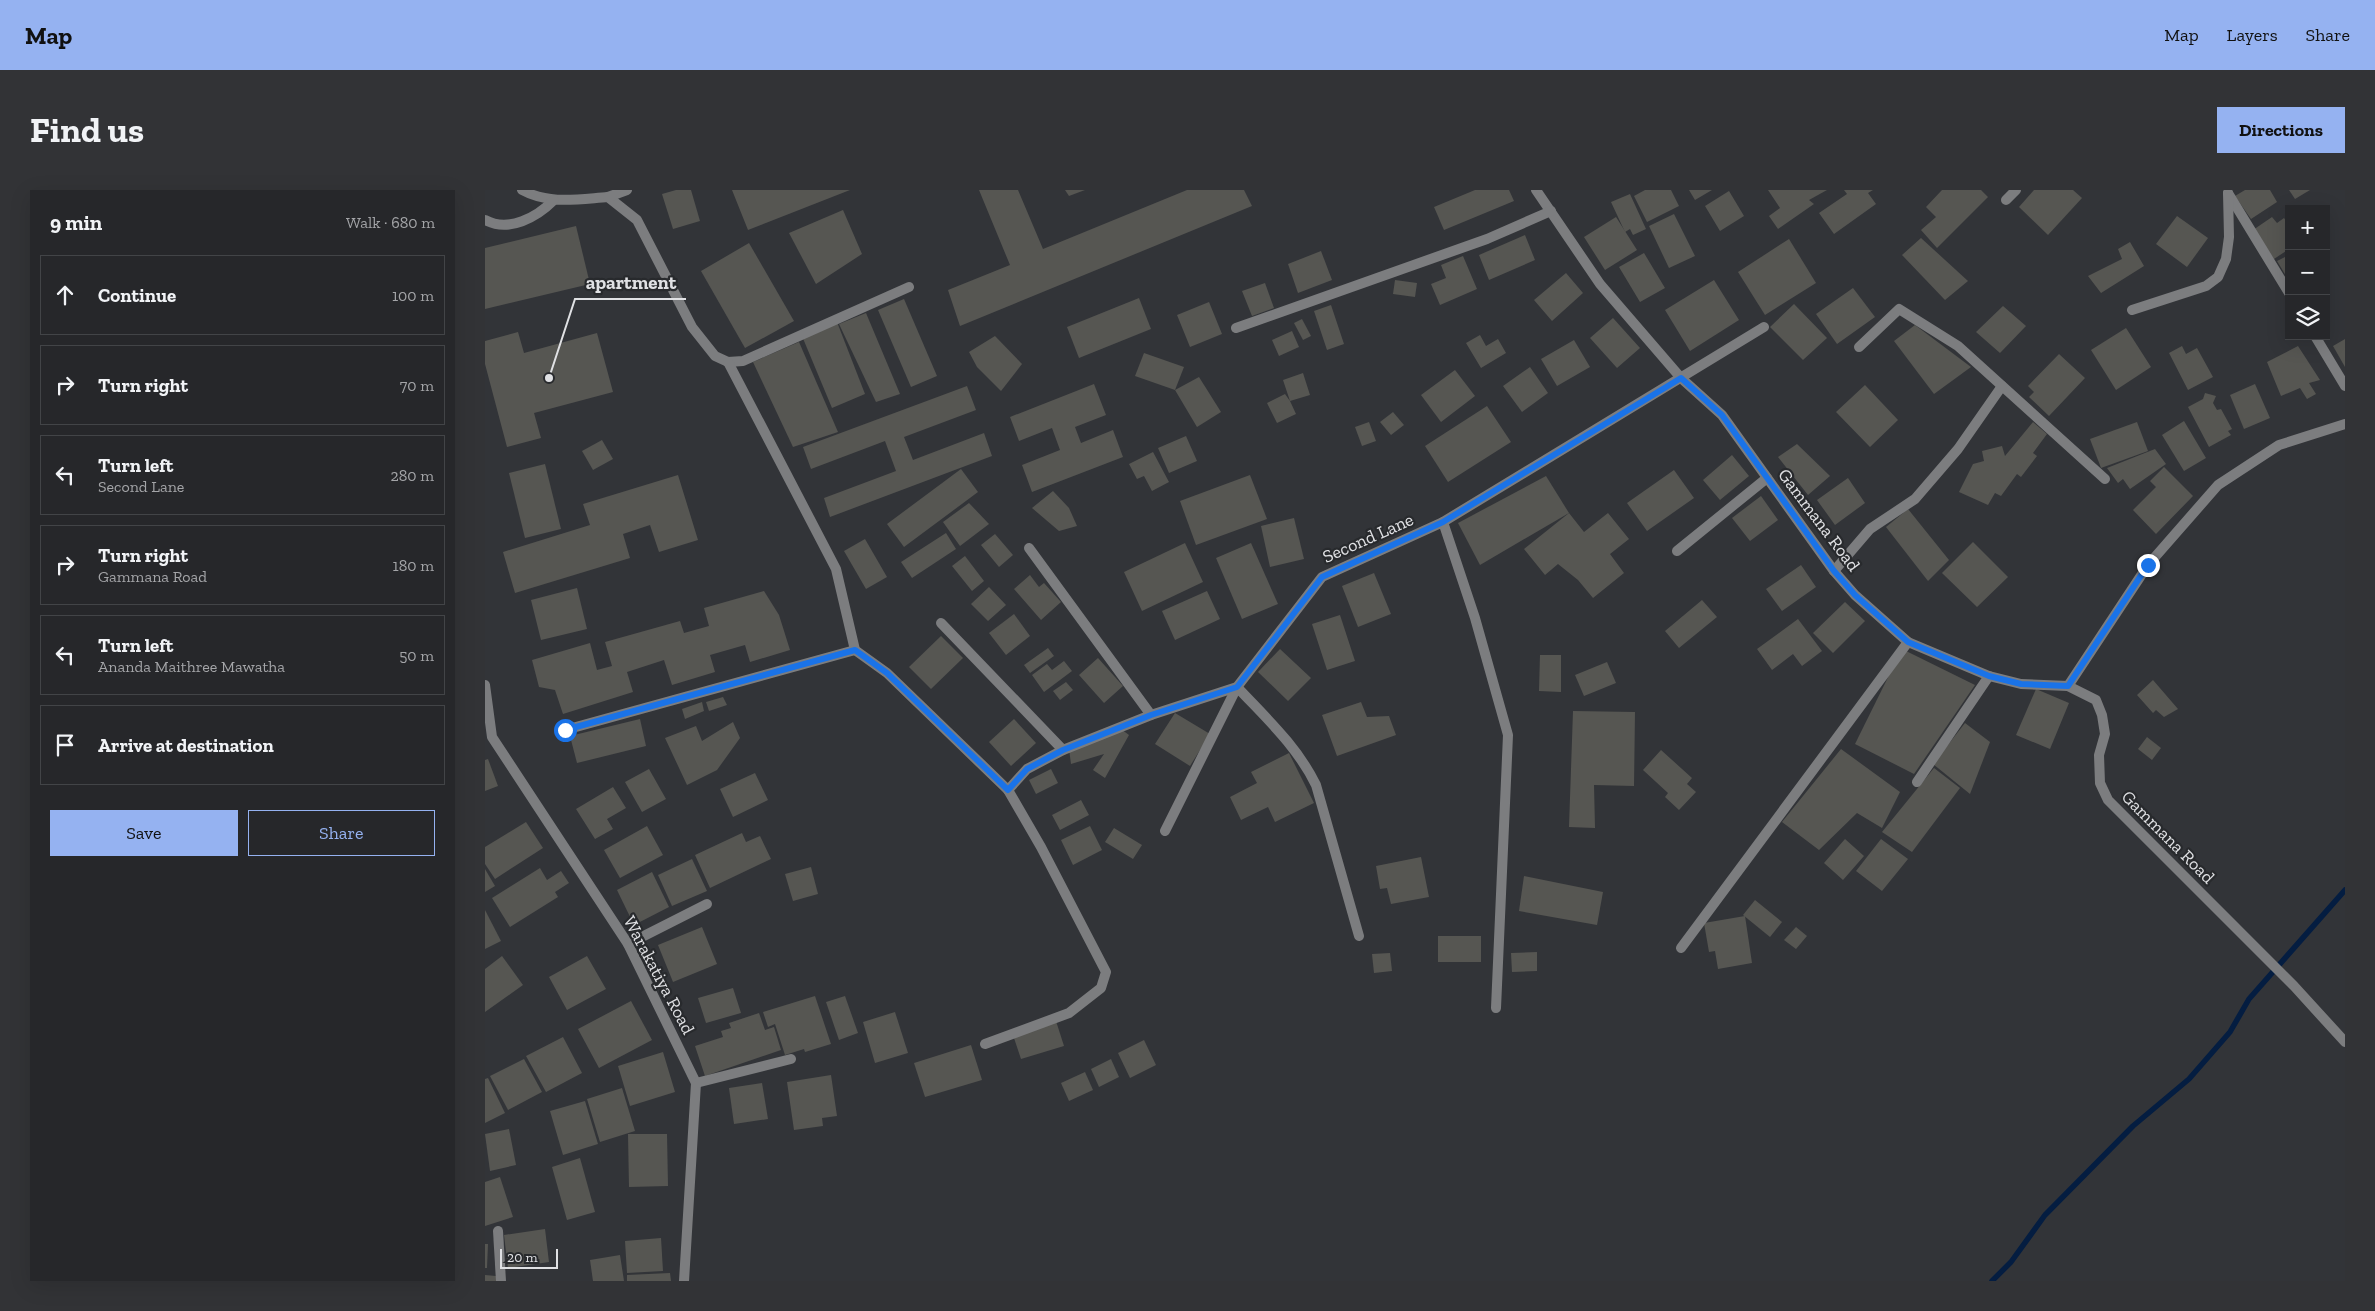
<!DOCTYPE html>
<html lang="en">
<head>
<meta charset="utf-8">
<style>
  :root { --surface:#26272a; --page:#323336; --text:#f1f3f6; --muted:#a4a5a8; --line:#424447; --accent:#95b2f1 }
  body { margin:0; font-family:"Zilla Slab",serif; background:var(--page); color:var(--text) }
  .controls { position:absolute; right:15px; top:15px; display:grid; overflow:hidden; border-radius:0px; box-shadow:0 5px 20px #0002 }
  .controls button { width:45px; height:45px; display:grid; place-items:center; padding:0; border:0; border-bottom:1px solid var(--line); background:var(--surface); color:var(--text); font:25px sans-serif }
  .scale { position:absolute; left:15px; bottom:12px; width:58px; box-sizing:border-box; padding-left:5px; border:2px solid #e0e1e4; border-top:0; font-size:14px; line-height:18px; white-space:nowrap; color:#e0e1e4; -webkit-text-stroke:4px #282a2d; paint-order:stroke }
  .stop { position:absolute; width:15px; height:15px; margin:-11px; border:4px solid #1a73e8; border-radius:50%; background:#fff }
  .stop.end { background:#1a73e8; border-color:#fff; box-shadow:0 1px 5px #0008 }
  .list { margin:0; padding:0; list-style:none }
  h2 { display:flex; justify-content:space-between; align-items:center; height:65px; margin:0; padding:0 20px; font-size:21px }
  h2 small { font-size:16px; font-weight:400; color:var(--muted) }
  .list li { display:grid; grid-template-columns:32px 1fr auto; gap:15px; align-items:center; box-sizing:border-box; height:80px; margin:0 10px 10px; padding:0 10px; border:1px solid var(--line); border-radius:0px }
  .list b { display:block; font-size:19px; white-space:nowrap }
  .list p { margin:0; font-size:16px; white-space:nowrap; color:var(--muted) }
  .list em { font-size:16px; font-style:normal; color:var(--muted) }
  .actions { display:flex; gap:10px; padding:15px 20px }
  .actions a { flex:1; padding:11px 0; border:1px solid var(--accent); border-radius:0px; text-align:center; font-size:18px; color:var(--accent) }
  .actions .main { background:var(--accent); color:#111 }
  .icon { flex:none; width:28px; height:28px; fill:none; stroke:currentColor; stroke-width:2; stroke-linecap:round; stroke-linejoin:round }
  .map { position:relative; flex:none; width:1860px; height:1091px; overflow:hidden; border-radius:0px }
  header { display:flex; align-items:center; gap:30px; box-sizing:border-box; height:70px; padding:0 25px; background:var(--accent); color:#111 }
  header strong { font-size:24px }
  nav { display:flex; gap:28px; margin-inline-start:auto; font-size:18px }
  .intro { display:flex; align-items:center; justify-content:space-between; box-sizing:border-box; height:120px; padding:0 30px }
  h1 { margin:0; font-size:35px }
  .button { padding:12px 22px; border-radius:0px; background:var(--accent); color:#111; font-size:18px; font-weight:700 }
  main { display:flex; gap:30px; padding:0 30px }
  aside { flex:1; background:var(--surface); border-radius:0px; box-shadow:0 5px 20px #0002 }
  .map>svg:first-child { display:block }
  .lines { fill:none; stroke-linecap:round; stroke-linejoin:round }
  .stream { stroke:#041d41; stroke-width:5.5 }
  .building { fill:#565652 }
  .street { stroke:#7c7d7f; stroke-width:10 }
  .route { stroke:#1a73e8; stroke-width:6 }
  .labels { text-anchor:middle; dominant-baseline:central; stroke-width:4.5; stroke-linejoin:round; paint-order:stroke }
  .street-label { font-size:18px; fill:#e0e1e4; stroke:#282a2d }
  .leader { fill:none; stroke:#e0e1e4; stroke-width:2 }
  .callout-dot { fill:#e0e1e4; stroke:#282a2d; stroke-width:2 }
  .callout-label { font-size:19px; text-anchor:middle; font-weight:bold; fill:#e0e1e4; stroke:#282a2d; stroke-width:4.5; stroke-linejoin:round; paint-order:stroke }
</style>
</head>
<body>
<header>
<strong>Map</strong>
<nav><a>Map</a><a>Layers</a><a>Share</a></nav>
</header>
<div class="intro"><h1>Find us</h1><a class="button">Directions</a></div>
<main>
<aside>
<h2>9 min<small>Walk · 680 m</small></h2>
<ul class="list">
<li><svg class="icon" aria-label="ahead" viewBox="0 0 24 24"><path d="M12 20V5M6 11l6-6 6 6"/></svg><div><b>Continue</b></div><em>100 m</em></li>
<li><svg class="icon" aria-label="right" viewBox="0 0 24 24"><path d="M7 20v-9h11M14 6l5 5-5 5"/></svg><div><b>Turn right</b></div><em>70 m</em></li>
<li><svg class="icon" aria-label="left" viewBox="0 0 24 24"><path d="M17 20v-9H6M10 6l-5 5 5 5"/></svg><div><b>Turn left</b><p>Second Lane</p></div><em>280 m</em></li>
<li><svg class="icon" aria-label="right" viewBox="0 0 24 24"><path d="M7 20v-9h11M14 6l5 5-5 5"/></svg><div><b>Turn right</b><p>Gammana Road</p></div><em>180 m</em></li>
<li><svg class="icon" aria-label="left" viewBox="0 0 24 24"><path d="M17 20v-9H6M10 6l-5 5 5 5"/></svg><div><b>Turn left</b><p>Ananda Maithree Mawatha</p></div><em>50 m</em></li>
<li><svg class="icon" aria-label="arrive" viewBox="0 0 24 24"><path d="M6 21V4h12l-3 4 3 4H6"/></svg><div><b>Arrive at destination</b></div></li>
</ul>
<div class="actions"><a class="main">Save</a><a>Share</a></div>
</aside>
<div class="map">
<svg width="1860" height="1091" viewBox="0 0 1860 1091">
  <rect width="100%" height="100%" fill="#323438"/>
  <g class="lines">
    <path class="stream" d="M1507 1091 1526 1072 1560 1025 1648 936 1704 889 1745 842 1764 809 1860 700"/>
  </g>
  <g class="building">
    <path d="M191 0H206L215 31 188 39 177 4Z"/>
    <path d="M247 0H365L263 40Z"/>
    <path d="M494 0H533L558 59 702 0H759L767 16 475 136 463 100 525 75Z"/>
    <path d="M580 0H600L584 6Z"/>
    <path d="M990 0H1024L1029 11 959 40 949 17Z"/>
    <path d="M1160 0H1186L1194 16 1162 32 1149 6Z"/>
    <path d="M1204 0H1227L1210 10Z"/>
    <path d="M1283 0H1342L1324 10 1329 14 1293 39 1284 26 1295 18Z"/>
    <path d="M1359 0H1388L1383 3 1391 14 1349 44 1334 23 1362 4Z"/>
    <path d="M1457 0H1496L1503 7 1452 58 1436 40 1451 27 1441 17Z"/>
    <path d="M1549 0H1588L1597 8 1563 45 1534 17Z"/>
    <path d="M1760 0H1785L1792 12 1766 29 1750 6Z"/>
    <path d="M1804 0H1825L1810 9Z"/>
    <path d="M1244 1 1259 26 1235 41 1220 16Z"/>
    <path d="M1145 4 1161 39 1148 45 1145 39 1140 42 1126 12Z"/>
    <path d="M358 20 377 64 331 94 304 43Z"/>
    <path d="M1189 24 1210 66 1184 78 1164 36Z"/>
    <path d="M1692 26 1723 48 1702 77 1671 54Z"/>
    <path d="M1131 27 1152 60 1120 80 1099 47Z"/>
    <path d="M1787 27 1792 33 1799 28 1804 35V59L1789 69 1768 40Z"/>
    <path d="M91 36 105 94 0 119V58Z"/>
    <path d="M1040 45 1050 70 1004 90 994 65Z"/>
    <path d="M1436 48 1483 91 1460 110 1417 65Z"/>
    <path d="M1304 49 1331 93 1280 125 1253 82Z"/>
    <path d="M1645 52 1659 76 1616 103 1603 86 1637 69 1633 59Z"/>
    <path d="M264 53 309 131 260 158 216 81Z"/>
    <path d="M836 61 847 90 813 103 803 74Z"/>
    <path d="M1159 63 1180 98 1155 112 1134 77Z"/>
    <path d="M1804 65V91L1792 71Z"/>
    <path d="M978 66 992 99 955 115 946 94 961 88 956 75Z"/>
    <path d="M1081 83 1098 103 1067 131 1049 110Z"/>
    <path d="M910 90 932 93 930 107 908 104Z"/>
    <path d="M1229 90 1254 130 1205 161 1180 120Z"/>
    <path d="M780 93 789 118 767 126 757 101Z"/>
    <path d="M1368 98 1390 127 1352 154 1331 124Z"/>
    <path d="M654 108 666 139 594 168 582 137Z"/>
    <path d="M419 109 452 186 426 197 393 120Z"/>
    <path d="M724 112 737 144 705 157 692 125Z"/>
    <path d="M1309 114 1342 148 1318 170 1285 137Z"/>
    <path d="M846 115 859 154 842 160 829 121Z"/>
    <path d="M1518 116 1541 136 1515 163 1491 142Z"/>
    <path d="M381 123 415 204 391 212 354 134Z"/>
    <path d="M1128 128 1155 158 1132 178 1105 148Z"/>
    <path d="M817 129 826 146 818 150 809 133Z"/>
    <path d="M352 132 380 204 347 218 317 146Z"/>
    <path d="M1430 135 1486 177 1449 204 1409 151Z"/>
    <path d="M1641 138 1666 177 1631 200 1606 160Z"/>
    <path d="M807 141 814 157 794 166 787 150Z"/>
    <path d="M33 142 39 163 112 143 128 202 49 223 56 248 22 257 0 174V151Z"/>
    <path d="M995 145 1001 156 1013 149 1021 163 996 178 981 153Z"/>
    <path d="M510 146 537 174 516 201 492 177 484 162Z"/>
    <path d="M1860 149V177L1848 156Z"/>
    <path d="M1089 150 1105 177 1072 196 1056 169Z"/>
    <path d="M314 152 353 242 308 257 268 172Z"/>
    <path d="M1697 156 1701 164 1712 158 1728 187 1703 200 1684 163Z"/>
    <path d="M1813 156 1835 190 1824 193 1831 204 1822 209 1815 198 1796 206 1782 172Z"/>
    <path d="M659 163 699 177 690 200 650 186Z"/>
    <path d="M1574 164 1600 188 1564 226 1544 207 1549 202 1543 196Z"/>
    <path d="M1045 177 1063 203 1037 222 1018 196Z"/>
    <path d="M970 180 990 206 956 232 936 205Z"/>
    <path d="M818 183 825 205 805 211 811 224 792 233 782 213 800 204 805 211 798 190Z"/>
    <path d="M714 187 736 222 712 237 690 200Z"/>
    <path d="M609 194 621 225 590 237 596 253 628 240 638 267 547 302 537 275 575 260 567 238 534 251 525 227Z"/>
    <path d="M1770 194 1785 228 1759 239 1745 205Z"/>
    <path d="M1380 195 1413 230 1385 257 1351 222Z"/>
    <path d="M482 196 491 220 419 247 428 270 499 243 507 266 345 327 339 308 411 281 400 251 326 279 318 257Z"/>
    <path d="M1720 203 1731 206 1728 213 1732 220 1736 219 1747 239 1743 241 1746 245 1724 257 1703 217 1718 209Z"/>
    <path d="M1002 216 1026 252 963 292 940 256Z"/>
    <path d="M908 222 919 235 906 245 895 232Z"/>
    <path d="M1699 231 1721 268 1699 281 1677 245Z"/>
    <path d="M884 232 891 251 877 256 870 237Z"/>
    <path d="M1548 232 1562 244 1548 263 1552 266 1536 287 1532 284 1516 306 1510 303 1503 315 1474 302 1488 274 1499 271 1497 261 1517 256 1520 266Z"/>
    <path d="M1652 232 1663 261 1616 278 1605 249Z"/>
    <path d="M701 246 712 271 684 283 673 258Z"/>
    <path d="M117 250 128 269 108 280 97 261Z"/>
    <path d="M1312 254 1345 286 1323 305 1293 267Z"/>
    <path d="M1670 259 1681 274 1645 299 1638 289 1633 293 1622 278Z"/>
    <path d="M668 262 684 292 667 301 659 286 652 289 644 274Z"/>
    <path d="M1247 265 1264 286 1235 310 1218 290Z"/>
    <path d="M60 274 76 339 40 348 24 283Z"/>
    <path d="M1679 277 1708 306 1671 344 1648 320 1671 297 1665 291Z"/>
    <path d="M476 279 493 302 419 357 402 334Z"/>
    <path d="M1189 280 1209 308 1162 341 1142 313Z"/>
    <path d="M193 285 213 350 174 362 165 335 138 344 145 368 30 403 18 362 105 335 98 314Z"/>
    <path d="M765 285 782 329 711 355 695 311Z"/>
    <path d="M1061 286 1084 323 995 375 973 333Z"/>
    <path d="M1363 288 1380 313 1350 335 1332 310Z"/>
    <path d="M568 301 584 318 592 336 574 341 547 318Z"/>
    <path d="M1276 306 1293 330 1265 351 1247 328Z"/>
    <path d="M484 313 504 334 475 356 458 332Z"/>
    <path d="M1423 319 1464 370 1443 391 1401 337Z"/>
    <path d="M1084 323 1099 342 1123 323 1144 349 1125 364 1139 383 1108 408 1093 390 1073 374 1060 385 1039 359Z"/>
    <path d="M809 328 819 369 785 377 776 336Z"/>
    <path d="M461 343 471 359 427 388 416 372Z"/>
    <path d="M510 344 528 365 514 377 496 355Z"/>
    <path d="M380 349 402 387 381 399 359 361Z"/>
    <path d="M1488 352 1523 387 1492 417 1457 383Z"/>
    <path d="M700 353 718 392 657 421 639 382Z"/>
    <path d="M766 353 793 414 757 429 731 368Z"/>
    <path d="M480 366 499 391 487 401 467 376Z"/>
    <path d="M1316 375 1331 397 1297 421 1281 399Z"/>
    <path d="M889 383 906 424 873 437 857 396Z"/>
    <path d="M545 385 554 397 559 393 576 412 556 430 529 399Z"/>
    <path d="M504 397 521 415 503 431 486 414Z"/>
    <path d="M92 398 102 439 56 450 46 410Z"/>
    <path d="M279 401 294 425 305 460 265 472 260 455 225 465 230 482 187 495 179 470 142 482 148 502 78 524 70 500 54 497 47 470 105 453 112 480 127 476 120 452 195 431 199 443 224 436 219 418Z"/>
    <path d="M722 401 735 429 690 450 677 421Z"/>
    <path d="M1217 410 1232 427 1194 458 1180 441Z"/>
    <path d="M1360 412 1380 431 1348 463 1328 443Z"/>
    <path d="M529 424 545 446 521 465 504 443Z"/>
    <path d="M855 425 870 471 842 480 827 434Z"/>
    <path d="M1313 429 1337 461 1317 476 1308 464 1287 480 1272 459Z"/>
    <path d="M456 446 478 468 446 499 424 477Z"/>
    <path d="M563 458 569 466 545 483 539 475Z"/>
    <path d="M795 459 826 488 803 511 773 482Z"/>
    <path d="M1417 459 1490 495 1429 584 1370 554Z"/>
    <path d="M1055 465H1076V502L1054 501Z"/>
    <path d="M613 468 638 496 619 513 594 485Z"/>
    <path d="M579 471 587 481 559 502 547 485 562 474 567 480Z"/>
    <path d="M1122 472 1131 493 1099 506 1090 485Z"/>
    <path d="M1668 490 1693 519 1679 527 1671 520 1668 523 1652 505Z"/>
    <path d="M581 492 588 500 575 510 568 501Z"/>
    <path d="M1551 499 1584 513 1565 559 1531 545Z"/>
    <path d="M238 507 242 515 224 521 221 512Z"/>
    <path d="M217 512 219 521 200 529 197 519Z"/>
    <path d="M876 512 882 527 904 526 911 545 852 566 837 525Z"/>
    <path d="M1088 521 1150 522 1149 596 1109 595 1110 638 1084 637Z"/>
    <path d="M690 523 725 544 705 576 670 554Z"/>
    <path d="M155 529 161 556 92 573 85 546Z"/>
    <path d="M529 529 551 553 526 576 504 552Z"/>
    <path d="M248 532 255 548 232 580 202 595 180 548 211 536 217 551Z"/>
    <path d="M1480 533 1505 552 1485 604 1448 574Z"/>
    <path d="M636 539 644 545 620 588 608 580 619 564 586 574 584 559Z"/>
    <path d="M1662 547 1676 558 1667 570 1653 559Z"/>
    <path d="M1356 559 1415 602 1397 638 1372 623 1334 660 1297 632Z"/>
    <path d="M1176 560 1207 588 1202 594 1211 602 1194 620 1180 607 1183 603 1158 580Z"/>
    <path d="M804 563 829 613 790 632 783 617 756 630 745 607 772 593 766 582Z"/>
    <path d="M3 569 13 596 0 601V570Z"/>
    <path d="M1449 578 1475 598 1427 662 1397 642Z"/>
    <path d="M164 579 181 609 157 622 140 592Z"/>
    <path d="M566 579 573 593 551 604 544 590Z"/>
    <path d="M270 583 283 610 248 627 235 599Z"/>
    <path d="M128 597 141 618 122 629 128 639 110 649 91 619Z"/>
    <path d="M596 610 604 625 575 640 567 625Z"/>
    <path d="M41 632 58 658 10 689 0 674V657Z"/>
    <path d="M162 636 178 665 135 688 119 660Z"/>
    <path d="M605 636 617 660 588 675 576 650Z"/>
    <path d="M629 638 657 655 648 669 620 652Z"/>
    <path d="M257 643 261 652 275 646 286 669 225 698 210 665Z"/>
    <path d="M1360 649 1379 666 1358 690 1339 673Z"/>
    <path d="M1396 649 1423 669 1397 701 1371 681Z"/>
    <path d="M936 667 944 707 906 714 902 698 895 699 891 676Z"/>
    <path d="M207 669 222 701 187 716 173 685Z"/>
    <path d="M326 677 333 704 308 711 300 684Z"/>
    <path d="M55 678 62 690 76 681 84 693 70 702 73 707 25 737 7 708Z"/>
    <path d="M0 679 10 696 0 702Z"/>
    <path d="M167 682 184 717 149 735 132 700Z"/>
    <path d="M1039 686 1118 702 1112 735 1034 721Z"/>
    <path d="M1270 710 1297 732 1285 747 1258 725Z"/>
    <path d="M0 720 16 751 0 759Z"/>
    <path d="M1260 726 1267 773 1233 779 1230 761 1224 762 1219 733Z"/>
    <path d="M217 737 232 774 188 792 173 755Z"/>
    <path d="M1311 737 1322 746 1311 759 1299 750Z"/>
    <rect x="953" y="746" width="43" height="26"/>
    <path d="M1052 762V781L1027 782 1026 763Z"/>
    <path d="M905 763 907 781 889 783 887 764Z"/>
    <path d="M17 766 38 795 0 822V779Z"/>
    <path d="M102 766 121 799 82 820 64 787Z"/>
    <path d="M248 798 256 823 221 833 213 808Z"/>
    <path d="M330 806 346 854 320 862 319 859 300 865 290 834 283 837 278 822Z"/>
    <path d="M360 806 373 843 354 850 341 812Z"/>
    <path d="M146 811 167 850 114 878 93 839Z"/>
    <path d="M410 822 423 863 390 873 378 832Z"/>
    <path d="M274 823 280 840 289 837 296 860 220 886 210 856 238 847 236 841 246 838 244 833Z"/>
    <path d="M571 831 579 856 536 869 528 845Z"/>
    <path d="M78 847 97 883 61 902 41 866Z"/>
    <path d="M659 850 671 875 645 888 633 863Z"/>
    <path d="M486 855 497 890 440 907 429 873Z"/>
    <path d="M178 862 190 902 145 916 133 876Z"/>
    <path d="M39 869 57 902 23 920 5 886Z"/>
    <path d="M626 869 634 887 614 897 606 879Z"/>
    <path d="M600 882 608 900 584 911 576 893Z"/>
    <path d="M346 885 352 926 337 928 338 936 309 940 302 892Z"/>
    <path d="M3 888 20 923 0 933V889Z"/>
    <path d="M277 893 283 929 249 934 244 898Z"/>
    <path d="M137 898 150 941 115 952 102 909Z"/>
    <path d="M100 911 113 954 78 965 65 921Z"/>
    <path d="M24 939 31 975 5 981 0 944Z"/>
    <path d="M143 944H182L183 996 144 997Z"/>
    <path d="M95 968 110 1022 82 1030 67 977Z"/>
    <path d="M15 987 28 1027 0 1036V992Z"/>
    <path d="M60 1039 64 1072 23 1078 19 1045Z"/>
    <path d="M176 1048 178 1081 142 1083 140 1051Z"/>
    <path d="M0 1054H3L2 1078H0Z"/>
    <path d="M135 1065 139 1091H108L105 1070Z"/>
    <path d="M185 1083 186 1091H142V1085Z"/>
    <path d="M0 1085 11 1086V1091H0Z"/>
  </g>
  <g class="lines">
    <g class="street">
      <path d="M37 0C64 15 94 9 123 7L152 30 207 137 230 166 243 172 258 171 424 97"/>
      <path d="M1051 0 1115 94 1196 188 1237 225 1349 381 1370 405 1423 452 1504 486 1536 494 1583 496 1611 510 1617 525 1620 544 1614 565 1615 593 1623 610 1809 796 1860 852"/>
      <path d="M1743 3 1804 103"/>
      <path d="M123 7 142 0"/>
      <path d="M1521 10 1531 0"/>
      <path d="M0 30C24 43 52 27 69 10"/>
      <path d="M1647 120 1721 96 1733 87 1741 69 1744 47 1743 3"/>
      <path d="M751 138 1002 49 1066 21"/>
      <path d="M1830 146 1860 196"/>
      <path d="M1374 157 1414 119 1473 156 1620 289"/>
      <path d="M243 172 351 379 370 460 402 483 523 600 556 657 621 782 616 798 584 823 500 854"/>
      <path d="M958 332 990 428 1023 545 1011 818"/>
      <path d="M544 358 666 525"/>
      <path d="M1192 361 1282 288"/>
      <path d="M1349 381 1385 339 1430 309 1473 259 1517 196"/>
      <path d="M456 433 578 560"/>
      <path d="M0 495 7 547 143 754 211 893 199 1091"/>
      <path d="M1583 496 1663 375 1733 295 1794 255 1860 234"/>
      <path d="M80 540 370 460"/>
      <path d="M1432 592 1504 486"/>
      <path d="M523 600 542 579 578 560 666 525 752 497 837 387 958 332 1279 137"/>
      <path d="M680 641 752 497C781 528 812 556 831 595L874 746"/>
      <path d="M143 754 222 714"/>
      <path d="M1196 758 1423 452"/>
      <path d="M211 893 306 869"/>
      <path d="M13 1041 16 1091"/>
    </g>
  </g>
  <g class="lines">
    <path class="route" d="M80 540 370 460 402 483 523 600 542 579 578 560 666 525 752 497 837 387 958 332 1196 188 1237 225 1349 381 1370 405 1423 452 1504 486 1536 494 1583 496 1663 375"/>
  </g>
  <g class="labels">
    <g class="street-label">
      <text transform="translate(1334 330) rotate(53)">Gammana Road</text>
      <text transform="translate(883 348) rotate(-24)">Second Lane</text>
      <text transform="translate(1683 647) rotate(45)">Gammana Road</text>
      <text transform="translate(174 785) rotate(62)">Warakatiya Road</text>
    </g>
  </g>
  <path class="leader" d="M64 188L90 109H201"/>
  <circle class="callout-dot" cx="64" cy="188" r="5"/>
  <g class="callout-label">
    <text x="146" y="99">apartment</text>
  </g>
</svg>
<div class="controls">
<button>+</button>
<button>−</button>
<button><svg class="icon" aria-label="layers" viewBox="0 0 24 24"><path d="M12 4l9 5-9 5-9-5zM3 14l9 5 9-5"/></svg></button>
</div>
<div class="scale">20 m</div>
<div class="stop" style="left:80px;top:540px"></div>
<div class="stop end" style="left:1663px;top:375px"></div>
</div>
</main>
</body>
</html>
